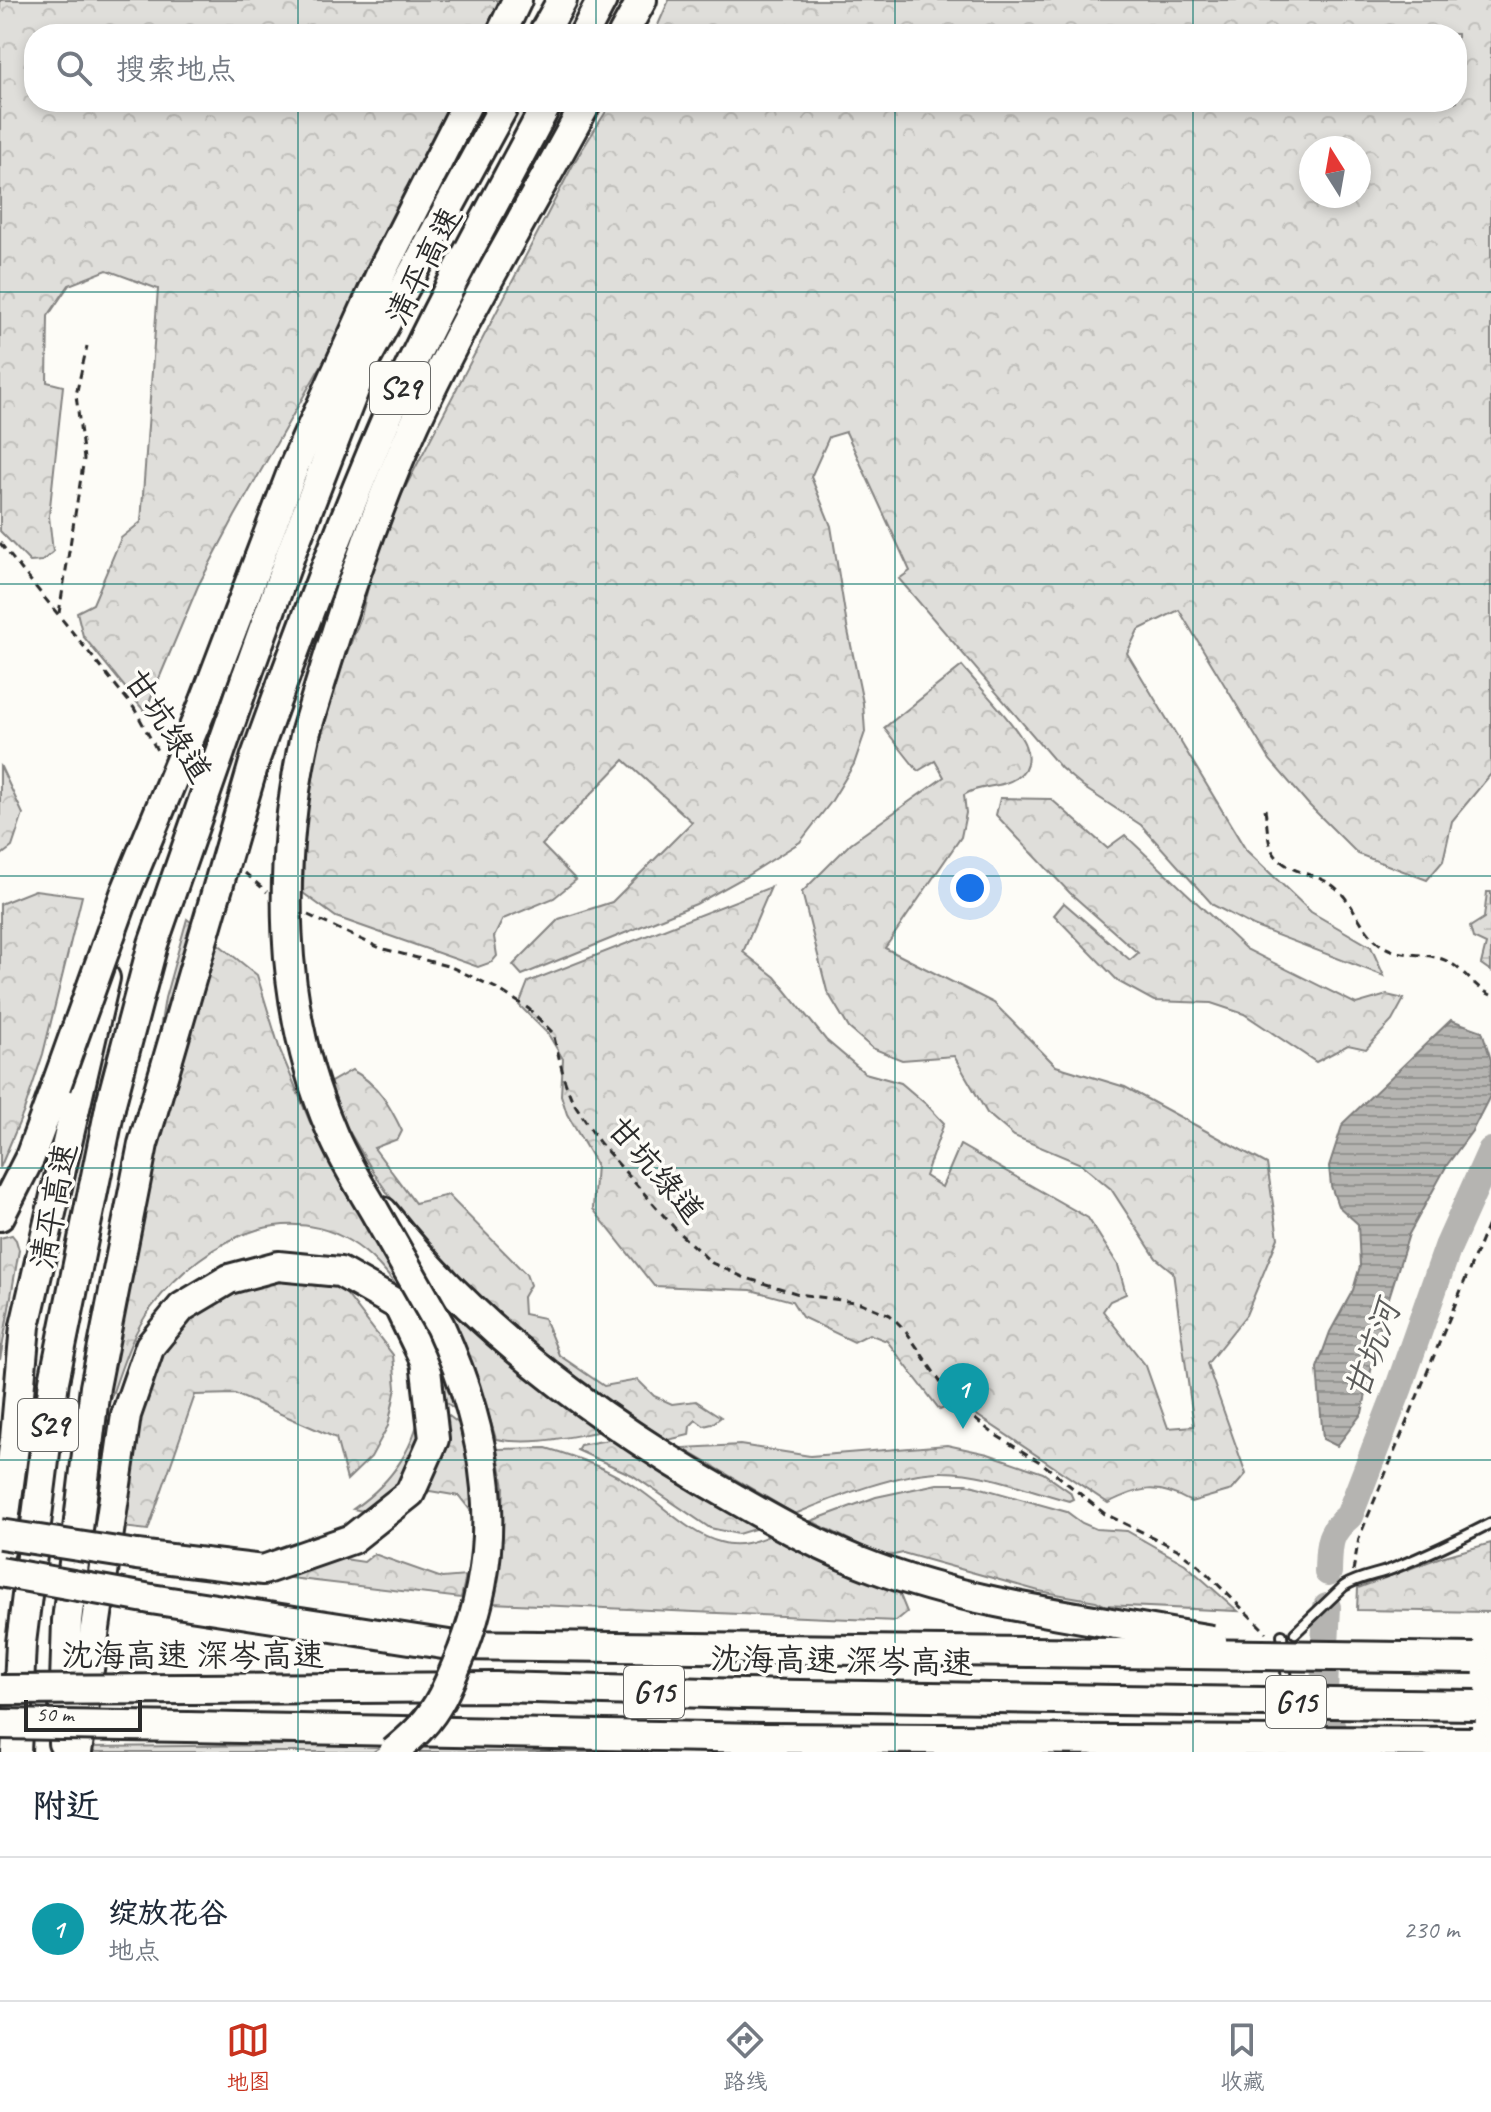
<!DOCTYPE html>
<html lang="zh">
<head>
<meta charset="utf-8">
<style>
  :root { --surface:#fff; --page:#f6f6f7; --text:#1f2937; --muted:#747a83; --line:#e0e1e3; --accent:#c8321e }
  body { margin:0; font-family:Caveat,"LXGW WenKai TC",sans-serif; background:var(--page); color:var(--text) }
  .compass { position:absolute; left:1299px; top:136px; width:72px; height:72px; border-radius:50%; background:var(--surface); box-shadow:0 4px 12px #0003; rotate:349deg }
  .scale { position:absolute; left:24px; bottom:20px; width:118px; box-sizing:border-box; padding-left:8px; border:4px solid #2b2b2b; border-top:0; font-size:22px; line-height:28px; white-space:nowrap; color:#2b2b2b; -webkit-text-stroke:6px #fdfcf7; paint-order:stroke }
  .you { position:absolute; left:970px; top:888px; width:28px; height:28px; margin:-20px; border:6px solid #fff; border-radius:50%; background:#1a73e8; box-shadow:0 0 0 12px #1a73e833 }
  .badge { display:grid; place-items:center; width:52px; height:52px; border-radius:50%; background:var(--accent); color:#fff; font-size:26px; font-weight:700 }
  .pin { position:absolute; translate:-50% -66px; filter:drop-shadow(0 2px 4px #0008) }
  .pin::after { content:''; position:absolute; top:42px; width:28px; height:24px; background:inherit; clip-path:polygon(0 0,100% 0,50% 100%) }
  .list { margin:0; padding:0; list-style:none }
  h2 { display:flex; justify-content:space-between; align-items:center; height:104px; margin:0; padding:0 32px; font-size:34px }
  h2 small { font-size:26px; font-weight:400; color:var(--muted) }
  .list li { display:grid; grid-template-columns:52px 1fr auto; gap:24px; align-items:center; box-sizing:border-box; height:144px; padding:0 32px; border-top:2px solid var(--line) }
  .list b { display:block; font-size:30px; white-space:nowrap }
  .list p { margin:0; font-size:26px; white-space:nowrap; color:var(--muted) }
  .list em { font-size:26px; font-style:normal; color:var(--muted) }
  .icon { flex:none; width:44px; height:44px; fill:none; stroke:currentColor; stroke-width:2; stroke-linecap:round; stroke-linejoin:round }
  .map { position:relative; flex:none; width:1491px; height:1752px; overflow:hidden }
  .search { position:absolute; background:var(--surface); box-shadow:0 4px 12px #0003; left:24px; right:24px; top:24px; height:88px; display:flex; align-items:center; gap:20px; box-sizing:border-box; padding:0 28px; border-radius:32px; color:var(--muted); font-size:30px }
  .sheet { height:248px; background:var(--surface) }
  nav { display:flex; justify-content:space-around; align-items:center; box-sizing:border-box; height:112px; border-top:2px solid var(--line); background:var(--surface); font-size:22px; color:var(--muted) }
  nav a { display:grid; justify-items:center; gap:4px }
  nav .on { color:var(--accent) }
  .map>svg:first-child { display:block }
  .forest { fill:url(#forest-crowns); stroke:#858482; stroke-width:2; fill-rule:evenodd }
  .wetland { fill:url(#wetland-marsh); stroke:#858482; stroke-width:2 }
  .water { fill:url(#water-rules); stroke:#7e7d7b; stroke-width:2 }
  .lines { fill:none; stroke-linecap:round; stroke-linejoin:round }
  .river { stroke:#b5b4b1; stroke-width:28 }
  .lane-casing { stroke:#2b2b2b; stroke-width:14 }
  .highway-casing { stroke:#2b2b2b; stroke-width:34 }
  .path { stroke:#2b2b2b; stroke-width:3; stroke-dasharray:8 6; stroke-linecap:butt }
  .lane { stroke:#fdfcf7; stroke-width:8 }
  .highway { stroke:#fdfcf7; stroke-width:28 }
  .highway-bridge-casing { stroke:#2b2b2b; stroke-width:34; stroke-linecap:butt }
  .highway-bridge { stroke:#fdfcf7; stroke-width:28 }
  .grid { fill:none; stroke:#0f766e; stroke-width:2; stroke-opacity:0.55 }
  .labels { text-anchor:middle; dominant-baseline:central; stroke-width:7; stroke-linejoin:round; paint-order:stroke }
  .shield { fill:#fdfcf7; stroke:#6a6a68; stroke-width:2 }
  .shield-label { font-size:30px; font-weight:bold; fill:#2b2b2b }
  .street-label { font-size:32px; fill:#2b2b2b; stroke:#fdfcf7 }
  .water-label { font-size:34px; font-style:italic; fill:#5b5b5a; stroke:#fdfcf7 }
</style>
</head>
<body>
<div class="map">
<svg width="1491" height="1752" viewBox="0 0 1491 1752">
  <defs>
    <pattern id="forest-crowns" width="20" height="18" patternUnits="userSpaceOnUse" patternTransform="scale(2)"><rect width="20" height="18" fill="#dfdeda"/><path d="M2 6a3 3 0 1 1 6 0M12 15a3 3 0 1 1 6 0" fill="none" stroke="#c0bfbb"/></pattern>
    <pattern id="wetland-marsh" width="20" height="14" patternUnits="userSpaceOnUse" patternTransform="scale(2)"><rect width="20" height="14" fill="#dfdeda"/><path d="M1 5h8M5 5V1M11 12h8M15 12V8" fill="none" stroke="#c0bfbb"/></pattern>
    <pattern id="water-rules" width="6" height="5" patternUnits="userSpaceOnUse" patternTransform="scale(2)"><rect width="6" height="5" fill="#b5b4b1"/><path d="M0 2.5h6" fill="none" stroke="#939390"/></pattern>
  </defs>
  <rect width="100%" height="100%" fill="#fdfcf7"/>
  <filter id="ink" filterUnits="userSpaceOnUse"><feTurbulence type="fractalNoise" baseFrequency=".0125" numOctaves="2"/><feDisplacementMap in="SourceGraphic" scale="16" xChannelSelector="R" yChannelSelector="G"/><feConvolveMatrix kernelMatrix="1 2 1 2 8 2 1 2 1" color-interpolation-filters="sRGB"/></filter>
  <g filter="url(#ink)">
    <g class="forest">
      <path d="M0 0H530L510 34H34V102H472L235 516 198 586 145 712 83 636 77 612 93 604 121 538 141 522 158 289 107 270 69 285 48 316 47 382 63 386 49 516 53 552 42 561 30 562 0 531Z"/>
      <path d="M669 0H1491V774L1452 821 1443 861 1427 880 1358 854 1309 805 1270 760 1179 610 1138 630 1127 653 1246 850 1311 912 1371 947 1384 976 1253 926 1213 905 1141 825 1083 787 1061 768 899 579 910 571 846 432 829 437 811 477 831 526 847 626 863 703 865 732 854 764 831 802 800 842 745 877 696 904 522 975 513 965 559 919 612 902 692 822 624 760 542 845 576 880 554 898 503 919 494 937 497 956 492 962 478 967 336 917 303 893 305 805 323 715 361 617 380 536 575 161 612 102H1457V34H654ZM1311 148H1359V196H1311Z"/>
      <path d="M962 666C976 683 1019 728 1025 745 1030 758 1028 770 1016 778 1000 789 980 784 964 795L966 813 961 837 885 948 994 1003 1056 1066 1125 1087 1267 1164 1278 1238 1246 1315 1207 1364 1246 1474 1232 1490 1191 1502C1158 1483 1139 1487 1108 1503L957 1402 940 1410 887 1341 869 1334 854 1342 802 1317 792 1301 751 1290 654 1286 593 1209 596 1164 567 1114 561 1095 563 1059 548 1034 519 1005 528 982 771 887 743 952 775 977 826 1040 865 1073 901 1083 927 1105 944 1123 925 1176 942 1187 960 1145 1088 1218 1118 1265 1126 1294 1110 1301 1103 1311 1146 1366 1168 1428 1194 1426 1173 1272 1156 1258 1111 1189 1081 1164 1014 1136 987 1113 954 1056 902 1060 872 1048 849 1028 827 991 802 892 851 843 944 777 935 761 918 771 884 728Z"/>
      <path d="M0 765 23 814 12 847 0 856Z"/>
      <path d="M1000 798 1051 799 1107 848 1125 835 1246 949 1356 1004 1387 995 1404 999 1392 1021 1366 1049 1348 1045 1316 1062 1244 1014 1211 1003 1154 1001 1119 982 1054 915 1064 903 1130 960 1138 953 1070 893 996 815Z"/>
      <path d="M35 890 82 896 43 1054 24 1111 0 1168V904Z"/>
      <path d="M187 919 257 975 280 1050 310 1122 422 1319 460 1413 425 1386C421 1364 421 1335 412 1314 405 1295 392 1279 378 1264 304 1187 206 1235 151 1308 130 1336 121 1371 109 1403L100 1401 165 998Z"/>
      <path d="M352 1070C378 1084 390 1106 402 1131L398 1139 374 1148 415 1203 448 1195 526 1274 530 1285 523 1297 524 1314 544 1318 559 1355 604 1386 638 1380 654 1396 672 1404 696 1401 721 1417 712 1424 704 1426 696 1420 690 1426 689 1435 668 1440C580 1383 495 1318 424 1240 385 1197 356 1143 327 1093L331 1082Z"/>
      <path d="M12 1235 16 1240 19 1250 0 1360V1238Z"/>
      <path d="M322 1262 393 1355 396 1388 388 1426 371 1457 347 1480 336 1438 235 1394 195 1395 148 1530 113 1526 151 1369 182 1319 219 1280Z"/>
      <path d="M445 1298 603 1431C567 1437 532 1446 496 1439L474 1367 441 1300Z"/>
      <path d="M423 1396 462 1426 470 1461 474 1515 459 1496 430 1491 401 1493 363 1511 353 1509C394 1481 417 1445 423 1396Z"/>
      <path d="M614 1439 712 1503 758 1528 738 1534 710 1528 632 1475 577 1450 580 1445Z"/>
      <path d="M740 1445 810 1456 947 1445 988 1454 1043 1473 1070 1492 1073 1499 1069 1501C1028 1490 985 1472 943 1472 903 1471 832 1498 795 1514L682 1448Z"/>
      <path d="M546 1448C578 1457 609 1469 637 1488 663 1505 689 1534 720 1542 739 1548 756 1541 774 1534L898 1590 907 1612 896 1621 492 1603 501 1547 504 1487 497 1449Z"/>
      <path d="M937 1484H967L1067 1512 1082 1523 1096 1529 1127 1531 1185 1564 1238 1611 1104 1605 1096 1601 1039 1591 903 1553 884 1557 811 1521 876 1497Z"/>
      <path d="M1491 1543V1612L1357 1610 1358 1588 1441 1557Z"/>
      <path d="M374 1554 442 1578 466 1576 461 1598 273 1576 324 1556 364 1562Z"/>
      <path d="M385 1744 373 1752H86V1747Z"/>
      <path d="M422 1746H777L784 1752H417Z"/>
    </g>
    <path class="wetland" d="M1487 892H1491V971L1481 964 1486 944 1473 938 1470 927 1484 918Z"/>
    <path class="water" d="M1451 1020 1482 1031 1491 1060 1490 1096 1472 1131 1447 1165 1409 1234 1381 1323 1362 1413 1337 1446 1323 1439 1317 1368 1330 1332 1353 1290 1360 1266 1358 1224 1338 1206 1331 1186 1329 1166 1343 1123Z"/>
    <g class="lines">
      <g class="river">
        <path d="M1328 1572C1329 1545 1327 1534 1349 1516L1399 1387 1448 1247 1491 1151"/>
        <path d="M1325 1645 1327 1607"/>
        <path d="M1325 1666 1324 1693 1337 1752"/>
      </g>
      <defs>
        <g id="lane">
          <path d="M1295 1633 1344 1586C1358 1577 1376 1575 1392 1569 1426 1555 1458 1540 1491 1523"/>
          <path d="M1282 1635 1293 1736"/>
        </g>
        <g id="highway">
          <path d="M501 34 517 0"/>
          <path d="M543 34 562 0"/>
          <path d="M584 34 602 0"/>
          <path d="M623 34 642 0"/>
          <path d="M246 678 292 550 366 359 506 102"/>
          <path d="M281 687C318 587 356 486 400 388 445 291 498 197 548 102"/>
          <path d="M204 703 295 464 383 269 468 102"/>
          <path d="M306 731C337 627 370 522 415 423 466 313 529 209 587 102"/>
          <path d="M383 1212C476 1331 603 1424 734 1498 779 1524 826 1550 875 1568 953 1597 1035 1610 1117 1624"/>
          <path d="M0 1216 30 1157 56 1086"/>
          <path d="M0 1551 15 1439 25 1326 105 978"/>
          <path d="M151 1599 449 1645 1115 1653"/>
          <path d="M191 1689 496 1687 743 1694 1117 1700"/>
          <path d="M187 1727 763 1738 1118 1740"/>
          <path d="M63 1743 67 1621 95 1387 143 1144 152 1114"/>
          <path d="M16 1752 21 1643 54 1381 111 1103"/>
          <path d="M77 1752 126 1415 150 1346 182 1307 229 1279 278 1266 340 1272 398 1305 425 1361 434 1439 410 1493 352 1539 263 1570 137 1555"/>
        </g>
      </defs>
      <use href="#lane" class="lane-casing"/>
      <use href="#highway" class="highway-casing"/>
      <g class="path">
        <path d="M0 543 134 708 159 754"/>
        <path d="M59 613 84 459 76 395 87 346"/>
        <path d="M1265 809C1267 821 1267 842 1273 852 1287 875 1318 872 1336 888 1352 902 1359 923 1373 938 1393 959 1418 951 1442 959 1462 966 1472 986 1491 995"/>
        <path d="M245 873 267 892"/>
        <path d="M308 915 380 948 451 967 498 989 529 1009 553 1033 565 1082 572 1100 599 1142 678 1232 712 1263 743 1277 799 1294 861 1303 890 1315 906 1331 947 1392 970 1415 994 1434 1043 1464 1105 1514 1177 1549 1198 1565 1267 1633"/>
        <path d="M1353 1571 1359 1538 1491 1217"/>
      </g>
      <use href="#lane" class="lane"/>
      <use href="#highway" class="highway"/>
      <defs>
        <g id="highway-bridge">
          <path d="M306 731C277 863 277 1004 331 1130 342 1158 359 1184 374 1210 396 1249 418 1287 440 1326 489 1433 506 1540 462 1652 451 1678 441 1706 421 1727 413 1736 403 1744 394 1752"/>
          <path d="M56 1086 126 891 204 703"/>
          <path d="M111 1103 153 944 246 678"/>
          <path d="M152 1114 256 756 281 687"/>
          <path d="M0 1534 137 1555"/>
          <path d="M0 1572 151 1599"/>
          <path d="M1117 1624 1212 1640"/>
          <path d="M1115 1653 1474 1658"/>
          <path d="M0 1690 191 1689"/>
          <path d="M1117 1700 1476 1705"/>
          <path d="M0 1724 187 1727"/>
          <path d="M1118 1740 1472 1742"/>
        </g>
      </defs>
      <use href="#highway-bridge" class="highway-bridge-casing"/>
      <use href="#highway-bridge" class="highway-bridge"/>
    </g>
  </g>
  <path class="grid" d="M298 0V34M596 0V34M895 0V34M1193 0V34M298 102V1752M596 102V1752M895 102V1752M1193 102V1752M0 292H1491M0 584H1491M0 876H1491M0 1168H1491M0 1460H1491"/>
  <g class="labels">
    <g class="shield">
      <rect x="370" y="362" width="60" height="52" rx="6"/>
      <rect x="18" y="1399" width="60" height="52" rx="6"/>
      <rect x="624" y="1666" width="60" height="52" rx="6"/>
      <rect x="1266" y="1676" width="60" height="52" rx="6"/>
    </g>
    <g class="shield-label">
      <text x="400" y="388">S29</text>
      <text x="48" y="1425">S29</text>
      <text x="654" y="1692">G15</text>
      <text x="1296" y="1702">G15</text>
    </g>
    <g class="street-label">
      <text transform="translate(424 266) rotate(-63)">清平高速</text>
      <text transform="translate(168 726) rotate(56)">甘坑绿道</text>
      <text transform="translate(656 1170) rotate(49)">甘坑绿道</text>
      <text transform="translate(54 1206) rotate(-79)">清平高速</text>
      <text x="193" y="1655">沈海高速 深岑高速</text>
      <text transform="translate(842 1661) rotate(1)">沈海高速 深岑高速</text>
    </g>
    <g class="water-label">
      <text transform="translate(1372 1350) rotate(-70)">甘坑河</text>
    </g>
  </g>
</svg>
<svg class="compass" viewBox="-18 -18 36 36"><path d="M0-13l5 13h-10z" fill="#e53935"/><path d="M0 13l5-13h-10z" fill="#747a83"/></svg>
<div class="scale">50 m</div>
<div class="you"></div>
<div class="pin badge" style="left:963px;top:1429px;background:#0f9aa8">1</div>
<div class="search"><svg class="icon" aria-label="search" viewBox="0 0 24 24"><circle cx="10" cy="10" r="6"/><path d="M15 15l6 6"/></svg>搜索地点</div>
</div>
<section class="sheet">
<h2>附近<small></small></h2>
<ul class="list">
<li><span class="badge" style="background:#0f9aa8">1</span><div><b>绽放花谷</b><p>地点</p></div><em>230 m</em></li>
</ul>
</section>
<nav>
<a class="on"><svg class="icon" aria-label="map" viewBox="0 0 24 24"><path d="M3 6l6-2 6 2 6-2v14l-6 2-6-2-6 2zM9 4v14M15 6v14"/></svg>地图</a>
<a><svg class="icon" aria-label="directions" viewBox="0 0 24 24"><path d="M12 3l9 9-9 9-9-9zM9 14v-3h6M13 9l2 2-2 2"/></svg>路线</a>
<a><svg class="icon" aria-label="saved" viewBox="0 0 24 24"><path d="M7 4h10v16l-5-4-5 4z"/></svg>收藏</a>
</nav>
</body>
</html>
